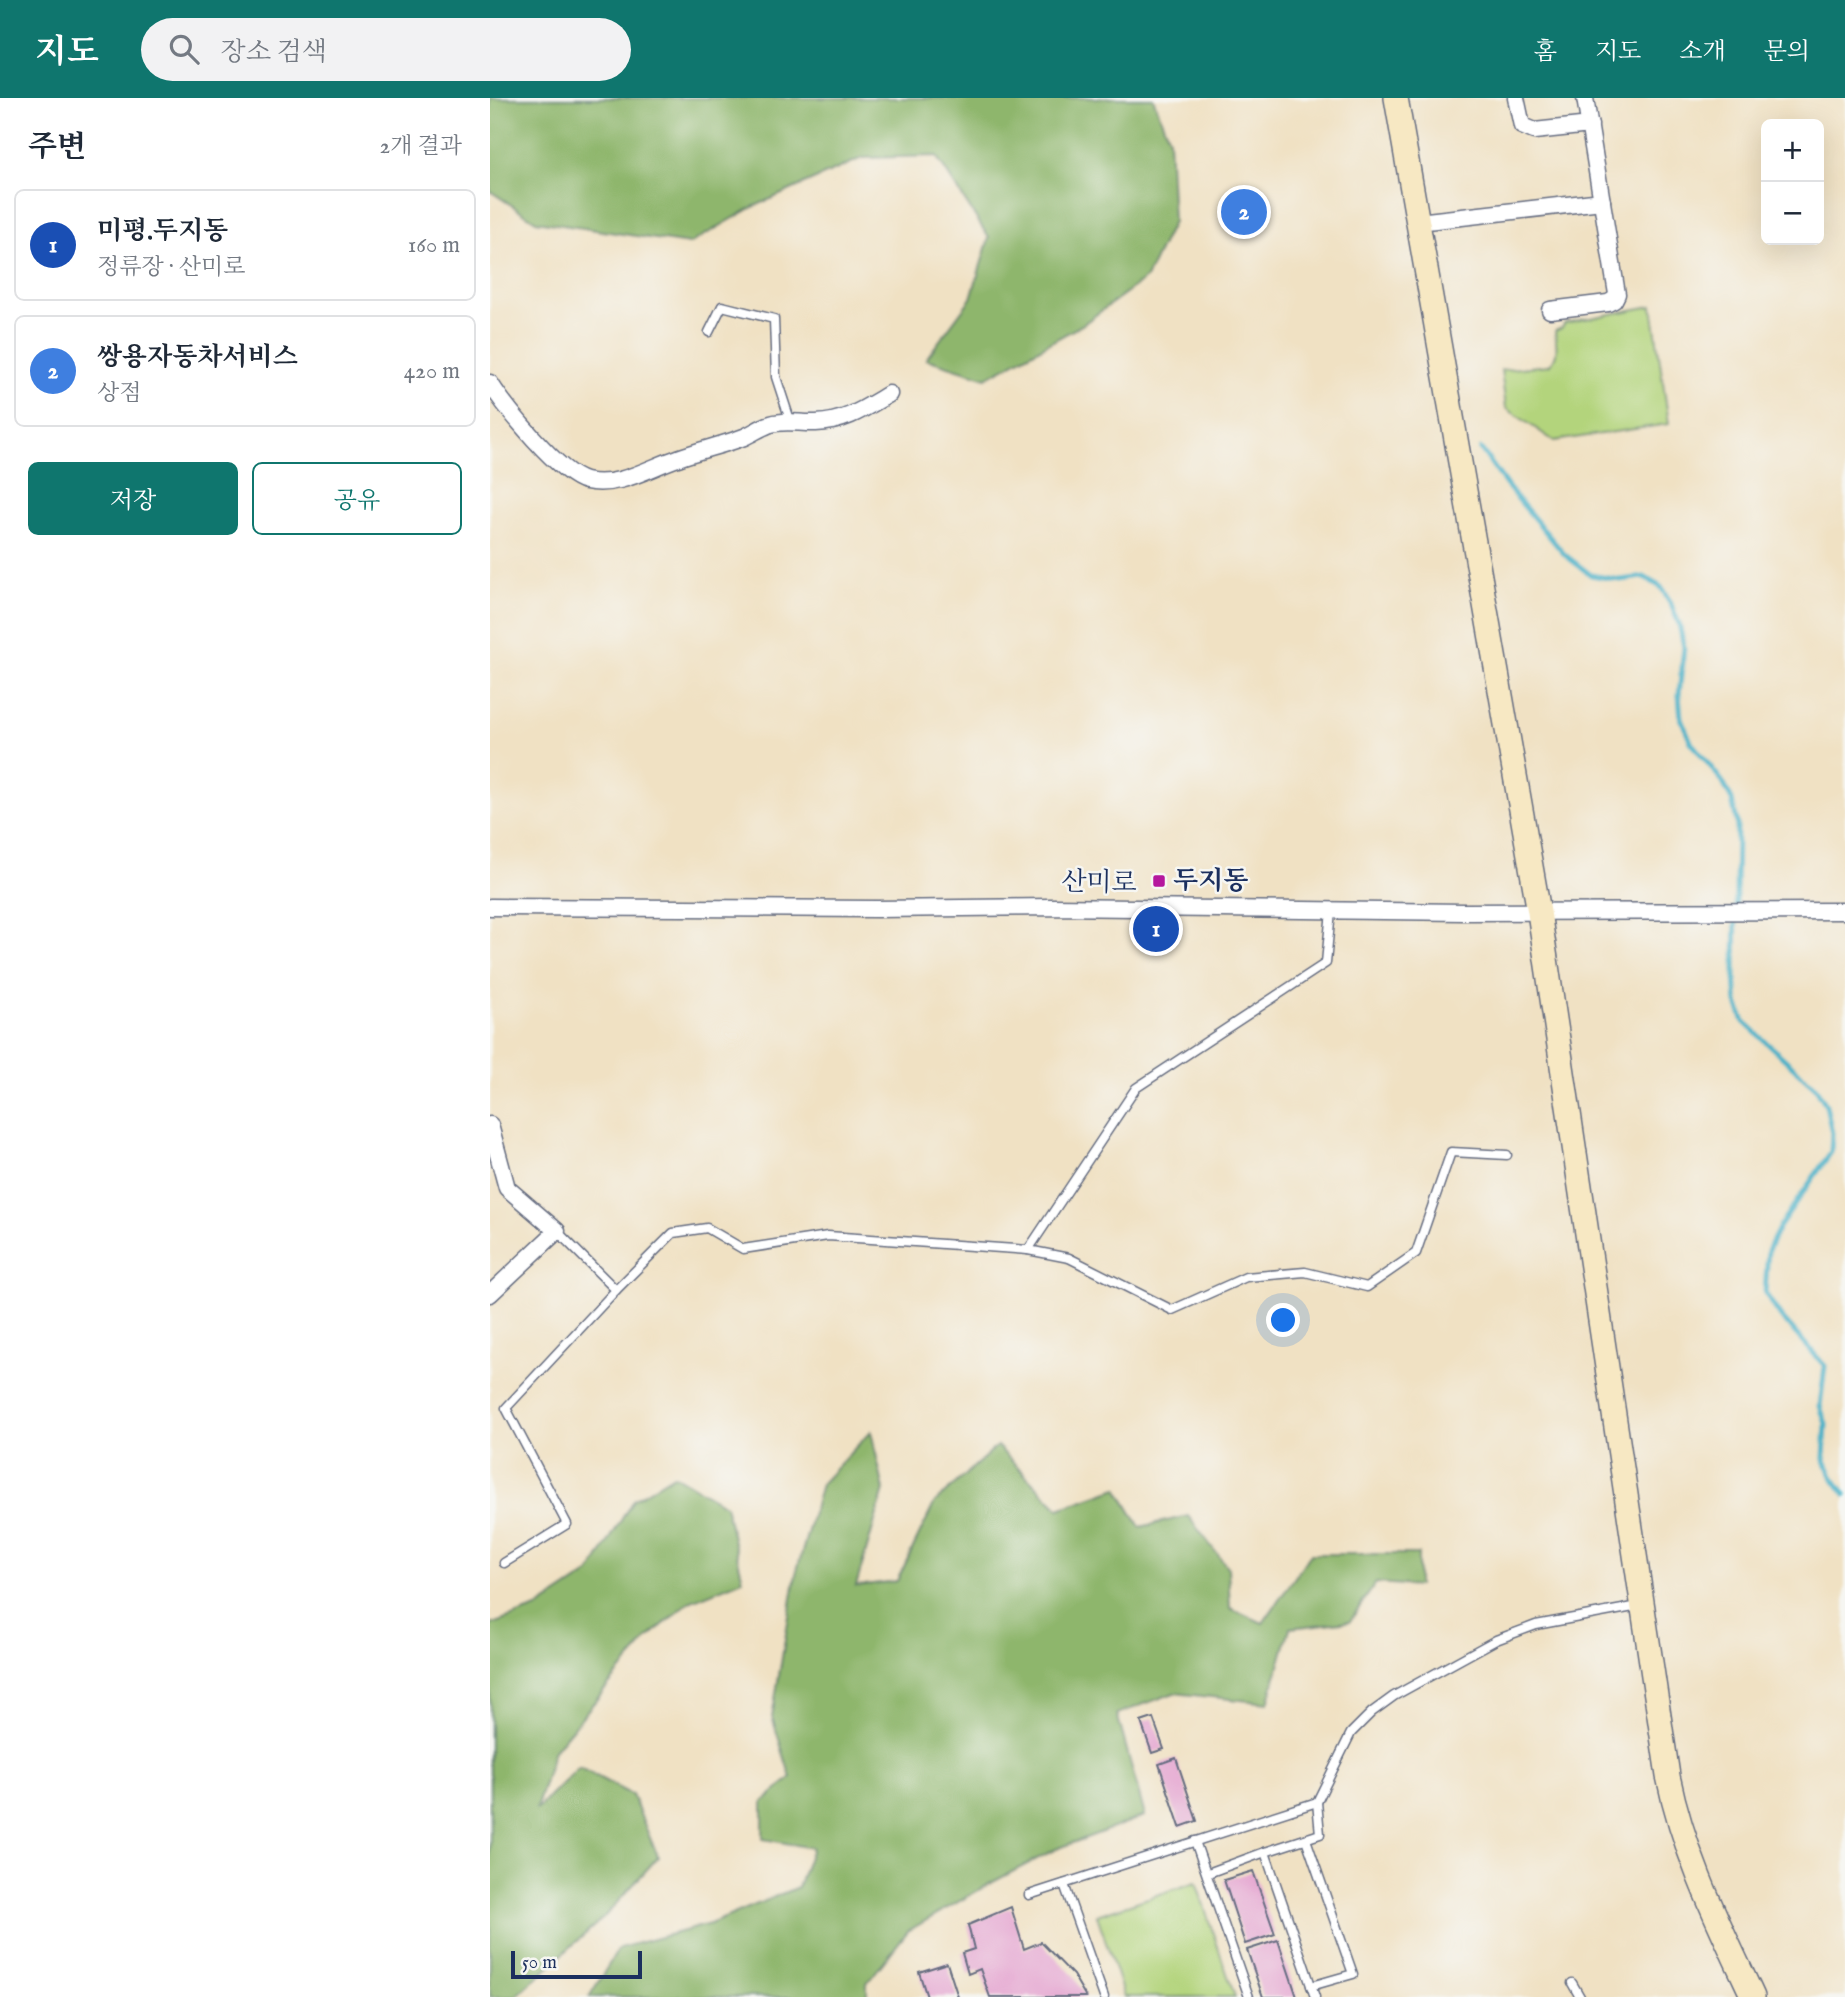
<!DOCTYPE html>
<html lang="ko">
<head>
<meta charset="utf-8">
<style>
  :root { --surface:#fff; --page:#f2f2f3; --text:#1f2937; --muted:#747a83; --line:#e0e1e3; --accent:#0f766e }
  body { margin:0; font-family:"IM FELL English","Noto Serif KR",serif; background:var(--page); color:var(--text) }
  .controls { position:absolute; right:21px; top:21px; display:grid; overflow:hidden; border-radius:10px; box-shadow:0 7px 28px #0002 }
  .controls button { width:63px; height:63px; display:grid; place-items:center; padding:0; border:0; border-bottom:2px solid var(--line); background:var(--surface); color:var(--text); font:35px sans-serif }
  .scale { position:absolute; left:21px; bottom:18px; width:131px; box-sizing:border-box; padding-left:7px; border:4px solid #1b2f5e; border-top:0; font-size:19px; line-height:24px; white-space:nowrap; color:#1b2f5e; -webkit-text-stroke:5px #f6f6f2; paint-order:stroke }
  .you { position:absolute; left:794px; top:1223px; width:24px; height:24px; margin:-18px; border:5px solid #fff; border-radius:50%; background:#1a73e8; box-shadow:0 0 0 10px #1a73e833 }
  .badge { display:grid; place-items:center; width:46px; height:46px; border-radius:50%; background:var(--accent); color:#fff; font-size:23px; font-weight:700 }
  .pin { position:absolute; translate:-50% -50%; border:4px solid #fff; box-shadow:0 2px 7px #0006 }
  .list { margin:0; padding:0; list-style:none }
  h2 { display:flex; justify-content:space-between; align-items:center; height:91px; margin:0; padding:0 28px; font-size:30px }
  h2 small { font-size:23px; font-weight:400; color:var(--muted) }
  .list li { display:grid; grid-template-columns:46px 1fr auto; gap:21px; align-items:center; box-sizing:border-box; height:112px; margin:0 14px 14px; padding:0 14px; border:2px solid var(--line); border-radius:10px }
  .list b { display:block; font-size:26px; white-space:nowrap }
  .list p { margin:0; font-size:23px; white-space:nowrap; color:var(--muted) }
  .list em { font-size:23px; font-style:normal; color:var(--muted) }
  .actions { display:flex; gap:14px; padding:21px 28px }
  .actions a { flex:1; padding:16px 0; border:2px solid var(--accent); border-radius:10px; text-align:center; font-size:24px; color:var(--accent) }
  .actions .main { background:var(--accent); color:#fff }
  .icon { flex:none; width:38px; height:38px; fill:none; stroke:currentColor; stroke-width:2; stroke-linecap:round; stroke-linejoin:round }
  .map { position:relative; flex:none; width:1355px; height:1899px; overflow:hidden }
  header { display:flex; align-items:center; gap:42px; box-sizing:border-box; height:98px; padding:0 35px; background:var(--accent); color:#fff }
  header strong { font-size:33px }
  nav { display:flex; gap:38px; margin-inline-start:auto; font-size:24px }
  .search { width:490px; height:63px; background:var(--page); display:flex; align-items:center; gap:18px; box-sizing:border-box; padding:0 24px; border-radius:38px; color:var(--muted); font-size:26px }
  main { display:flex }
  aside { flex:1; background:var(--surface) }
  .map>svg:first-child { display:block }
  .green { fill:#b3d47c; stroke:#67826d; stroke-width:2 }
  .forest { fill:#8eb66c; stroke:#547265; stroke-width:2 }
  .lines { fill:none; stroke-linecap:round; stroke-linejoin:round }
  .stream { stroke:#48b1c7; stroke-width:5 }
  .building { fill:#e4a2cf }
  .lane-casing { stroke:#666d81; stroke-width:11 }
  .street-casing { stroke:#666d81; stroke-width:19 }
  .secondary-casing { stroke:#666d81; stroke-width:26 }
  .lane { stroke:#fff; stroke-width:8 }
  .street { stroke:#fff; stroke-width:16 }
  .secondary { stroke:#f7e8c3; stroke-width:23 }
  .poi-dot { fill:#b5179e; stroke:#f6f6f2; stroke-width:2.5 }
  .labels { text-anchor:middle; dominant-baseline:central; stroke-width:5; stroke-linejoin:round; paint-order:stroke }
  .poi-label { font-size:26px; font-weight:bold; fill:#1b2f5e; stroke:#f6f6f2; text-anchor:start }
  .street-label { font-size:26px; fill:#1b2f5e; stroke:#f6f6f2 }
</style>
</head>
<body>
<header>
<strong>지도</strong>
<div class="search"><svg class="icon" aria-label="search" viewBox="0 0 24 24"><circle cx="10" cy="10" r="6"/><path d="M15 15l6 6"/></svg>장소 검색</div>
<nav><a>홈</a><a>지도</a><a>소개</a><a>문의</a></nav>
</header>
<main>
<aside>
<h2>주변<small>2개 결과</small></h2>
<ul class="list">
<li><span class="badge" style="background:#1a4fb4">1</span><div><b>미평.두지동</b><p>정류장 · 산미로</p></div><em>160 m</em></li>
<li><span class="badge" style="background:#3f7fe0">2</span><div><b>쌍용자동차서비스</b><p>상점</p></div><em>420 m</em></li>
</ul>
<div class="actions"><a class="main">저장</a><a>공유</a></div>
</aside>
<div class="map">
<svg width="1355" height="1899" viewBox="0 0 1355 1899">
  <rect width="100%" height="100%" fill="#f6f6f2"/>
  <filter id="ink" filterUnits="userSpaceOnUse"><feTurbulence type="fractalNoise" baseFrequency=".0143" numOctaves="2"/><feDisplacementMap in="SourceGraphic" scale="14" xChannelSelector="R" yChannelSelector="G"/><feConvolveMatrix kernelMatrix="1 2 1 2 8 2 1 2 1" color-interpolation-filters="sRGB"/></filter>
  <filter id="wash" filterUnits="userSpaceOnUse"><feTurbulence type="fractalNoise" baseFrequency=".00686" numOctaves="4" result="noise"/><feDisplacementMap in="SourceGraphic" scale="28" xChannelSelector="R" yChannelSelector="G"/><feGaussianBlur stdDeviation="1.57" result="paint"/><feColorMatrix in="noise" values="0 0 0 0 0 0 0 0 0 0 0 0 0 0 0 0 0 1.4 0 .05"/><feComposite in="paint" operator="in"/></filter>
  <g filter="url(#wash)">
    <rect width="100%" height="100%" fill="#f0e1c3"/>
    <g class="green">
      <path d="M1162 208 1179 326 1064 343 1016 310 1011 272 1059 267C1070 258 1066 245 1065 233L1072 230 1075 225Z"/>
      <path d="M706 1784 745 1899H634L607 1817Z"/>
    </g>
    <g class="forest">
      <path d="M0 0H663L679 41 683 124 656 180 592 227 496 280 436 261 481 200 499 140 446 58 372 60 263 109 199 146 46 123 0 93Z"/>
      <path d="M381 1333 394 1392 366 1488 407 1483 445 1404 507 1348 569 1411 627 1390 650 1429 698 1418 738 1470 740 1510 773 1525 821 1456H928V1488L886 1485 860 1523 800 1530 778 1605 684 1595 627 1616 655 1718 564 1752 501 1785 418 1833 377 1885V1899H99L129 1850 220 1826 308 1789 322 1750 273 1741V1704L301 1680 282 1619 306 1476 331 1386Z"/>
      <path d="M184 1377 235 1407 253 1482 199 1504 159 1539 64 1652 46 1712 89 1669 142 1697 168 1759 115 1818 25 1899H0V1527L47 1510 100 1475 143 1402Z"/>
    </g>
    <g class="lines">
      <path class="stream" d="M991 351 1017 388 1075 457 1101 477 1130 482 1154 479 1171 489 1181 506 1189 526 1194 549 1189 597 1191 620 1201 644 1232 683 1242 702 1247 725 1245 878 1247 905 1254 924 1326 990 1336 1007 1342 1035 1341 1054 1290 1128 1278 1152 1275 1195 1291 1219 1335 1268 1330 1308 1336 1326 1334 1360 1342 1378 1355 1396"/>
    </g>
    <g id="blocks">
      <g class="building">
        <path d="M663 1620 674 1651 662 1655 651 1624Z"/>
        <path d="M686 1660 707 1723 690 1729 669 1666Z"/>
        <path d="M763 1773 785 1836 755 1846 734 1782Z"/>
        <path d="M521 1809 534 1851 551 1844 583 1877 596 1899H500L490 1871 478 1876 472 1855 484 1851 478 1827Z"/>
        <path d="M788 1842 807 1899H773L757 1852Z"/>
        <path d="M457 1865 468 1899H437L429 1874Z"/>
      </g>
    </g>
  </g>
  <g filter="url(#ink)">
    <use href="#blocks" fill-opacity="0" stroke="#666d81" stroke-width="2"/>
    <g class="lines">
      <defs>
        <g id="lane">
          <path d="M219 234 232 208 284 221 286 279 301 325"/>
          <path d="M538 1152 579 1160 682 1212 756 1179 815 1174 877 1189 926 1155 961 1054 1017 1057"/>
          <path d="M126 1192 183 1135 217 1130 253 1151 338 1138 538 1152 646 990 836 865 841 813"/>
          <path d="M14 1465 77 1426 16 1310 126 1192 67 1133"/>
          <path d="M816 1741 863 1876 821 1888"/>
          <path d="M705 1743 759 1899"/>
          <path d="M718 1775 775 1754"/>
          <path d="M574 1786 614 1899"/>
          <path d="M539 1797 827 1704 861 1635 882 1614 904 1598 1006 1542 1046 1527 1149 1508"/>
          <path d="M1082 1885 1090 1899"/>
          <path d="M825 1899 775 1754 830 1736 827 1704"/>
        </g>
        <g id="street">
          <path d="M1026 0 1032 28 1044 33 1100 27"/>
          <path d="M928 124 1112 103"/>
          <path d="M1060 212 1118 205 1124 202 1127 196 1095 0"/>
          <path d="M0 285C15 309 70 377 96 383 129 390 158 370 188 360 210 352 233 347 254 339 263 335 270 330 278 327 292 321 311 326 326 325 355 324 375 310 399 296"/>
          <path d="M0 809 387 811 562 809 974 814 1355 813"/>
          <path d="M0 1027 17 1090 67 1133 0 1196"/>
        </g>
        <path id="secondary" d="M906 0 1049 814 1178 1678C1194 1757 1229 1826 1263 1899"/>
      </defs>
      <use href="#lane" class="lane-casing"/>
      <use href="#street" class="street-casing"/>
      <use href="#secondary" class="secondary-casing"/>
      <use href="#lane" class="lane"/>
      <use href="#street" class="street"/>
      <use href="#secondary" class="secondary"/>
    </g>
  </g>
  <rect class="poi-dot" x="662" y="776" width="14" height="14" rx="3.5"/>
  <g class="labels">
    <g class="poi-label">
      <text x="683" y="783">두지동</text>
    </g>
    <g class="street-label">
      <text transform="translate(609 785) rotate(1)">산미로</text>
    </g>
  </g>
</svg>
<div class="controls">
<button>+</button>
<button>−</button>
</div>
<div class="scale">50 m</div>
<div class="you"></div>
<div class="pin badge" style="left:666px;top:831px;background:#1a4fb4">1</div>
<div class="pin badge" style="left:754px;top:114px;background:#3f7fe0">2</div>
</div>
</main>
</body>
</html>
